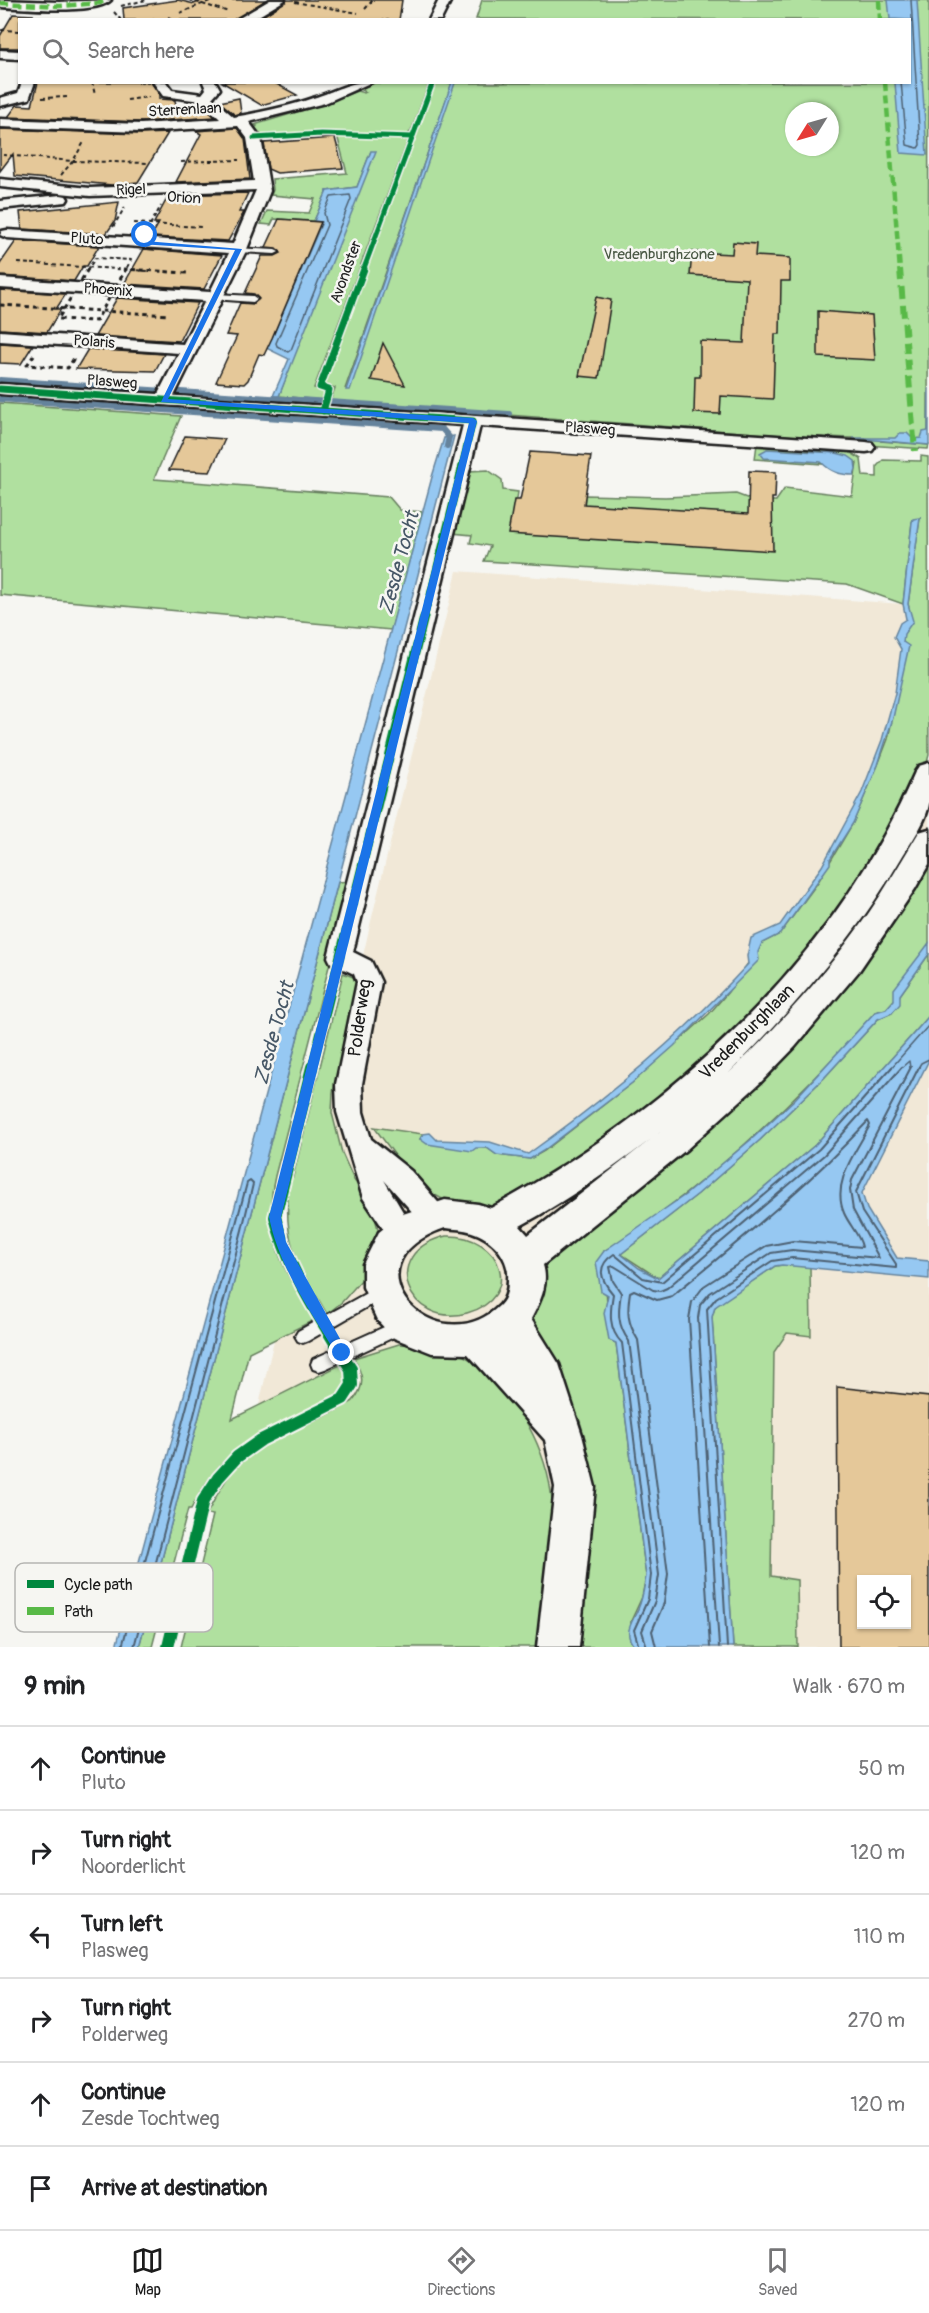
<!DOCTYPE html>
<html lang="en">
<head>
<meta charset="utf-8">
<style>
  :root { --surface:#fff; --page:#f2f2f2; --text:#202124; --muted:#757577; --line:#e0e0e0; --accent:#1c1c1c }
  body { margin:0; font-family:Pangolin,sans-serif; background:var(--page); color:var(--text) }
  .controls { position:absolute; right:18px; bottom:18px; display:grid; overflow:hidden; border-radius:0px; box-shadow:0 2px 4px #0004 }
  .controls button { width:54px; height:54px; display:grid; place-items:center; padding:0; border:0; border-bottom:2px solid var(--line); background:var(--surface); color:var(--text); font:30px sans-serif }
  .compass { position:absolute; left:785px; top:102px; width:54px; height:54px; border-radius:50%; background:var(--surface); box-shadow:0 2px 4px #0004; rotate:233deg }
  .stop { position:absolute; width:18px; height:18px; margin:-14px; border:4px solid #1a73e8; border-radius:50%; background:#fff }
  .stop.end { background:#1a73e8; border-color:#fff; box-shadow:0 2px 6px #0008 }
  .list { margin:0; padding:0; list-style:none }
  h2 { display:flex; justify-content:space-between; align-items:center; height:78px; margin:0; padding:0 24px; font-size:26px }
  h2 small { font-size:20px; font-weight:400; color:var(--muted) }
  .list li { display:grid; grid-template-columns:39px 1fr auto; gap:18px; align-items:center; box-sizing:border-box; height:84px; padding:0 24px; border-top:2px solid var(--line) }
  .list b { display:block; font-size:22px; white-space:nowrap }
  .list p { margin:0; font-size:20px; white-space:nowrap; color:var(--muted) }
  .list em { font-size:20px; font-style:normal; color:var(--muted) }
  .icon { flex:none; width:33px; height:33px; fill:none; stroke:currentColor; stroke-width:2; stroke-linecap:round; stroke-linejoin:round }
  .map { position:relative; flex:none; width:929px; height:1647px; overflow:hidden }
  .search { position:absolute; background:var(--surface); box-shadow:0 2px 4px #0004; left:18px; right:18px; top:18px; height:66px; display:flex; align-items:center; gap:15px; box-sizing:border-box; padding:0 21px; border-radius:0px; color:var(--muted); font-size:22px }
  .sheet { height:582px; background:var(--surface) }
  nav { display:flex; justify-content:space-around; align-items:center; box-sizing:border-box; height:84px; border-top:2px solid var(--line); background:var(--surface); font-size:16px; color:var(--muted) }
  nav a { display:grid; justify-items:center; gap:3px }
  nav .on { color:var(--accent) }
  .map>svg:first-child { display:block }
  .built { fill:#f1e8d7; fill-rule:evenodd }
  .green { fill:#b0e09f; stroke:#667e5e; stroke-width:1.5; fill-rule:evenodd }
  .water { fill:#96c8f2; stroke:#65839c; stroke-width:1.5 }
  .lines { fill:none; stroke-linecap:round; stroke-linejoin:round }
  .shore-far1 { stroke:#4d6172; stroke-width:1.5 }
  .shore { stroke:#4d6172; stroke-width:2 }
  .stream { stroke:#65839c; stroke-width:6 }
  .building { fill:#e5c899; stroke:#1c1c1c; stroke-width:1.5; fill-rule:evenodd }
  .service-casing { stroke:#1c1c1c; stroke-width:4 }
  .minor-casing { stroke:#1c1c1c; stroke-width:5 }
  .tertiary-casing { stroke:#1c1c1c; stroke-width:5 }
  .path-far1 { stroke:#1c1c1c; stroke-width:2; stroke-dasharray:4 3; stroke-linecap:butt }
  .path { stroke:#1c1c1c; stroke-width:3; stroke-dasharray:4.5 4; stroke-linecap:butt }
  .service { fill:#f6f6f2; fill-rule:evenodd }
  .minor { fill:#f6f6f2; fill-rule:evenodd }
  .tertiary { fill:#f6f6f2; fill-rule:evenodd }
  .quiet-far1 { stroke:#58b947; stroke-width:4.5; stroke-dasharray:9 4.5; stroke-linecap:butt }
  .quiet { stroke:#58b947; stroke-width:6; stroke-dasharray:12 6; stroke-linecap:butt }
  .cycleway-far3-casing { stroke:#f6f6f2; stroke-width:8 }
  .cycleway-far2-casing { stroke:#f6f6f2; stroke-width:10 }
  .cycleway-far1-casing { stroke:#f6f6f2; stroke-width:13 }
  .cycleway-casing { stroke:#f6f6f2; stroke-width:16 }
  .cycleway-far3 { stroke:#00873e; stroke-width:5 }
  .cycleway-far2 { stroke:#00873e; stroke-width:7 }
  .cycleway-far1 { stroke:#00873e; stroke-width:9 }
  .cycleway { stroke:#00873e; stroke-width:12 }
  .route { fill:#1a73e8 }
  .labels { text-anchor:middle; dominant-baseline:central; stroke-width:5; stroke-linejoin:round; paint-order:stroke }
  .far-street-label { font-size:15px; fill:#1c1c1c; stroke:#f6f6f2 }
  .far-park-label { font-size:15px; fill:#485743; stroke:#f6f6f2 }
  .street-label { font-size:18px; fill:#1c1c1c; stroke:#f6f6f2 }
  .water-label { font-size:20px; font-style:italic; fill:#475867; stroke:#f6f6f2 }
  .key { fill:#f6f6f2; stroke:#b5b5b2; stroke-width:1.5 }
  .key-label { font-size:16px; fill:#1c1c1c }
</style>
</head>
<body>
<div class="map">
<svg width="929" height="1647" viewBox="0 0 929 1647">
  <rect width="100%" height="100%" fill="#f6f6f2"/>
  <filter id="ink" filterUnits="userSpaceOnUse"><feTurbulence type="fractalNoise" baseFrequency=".0167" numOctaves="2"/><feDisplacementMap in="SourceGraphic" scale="12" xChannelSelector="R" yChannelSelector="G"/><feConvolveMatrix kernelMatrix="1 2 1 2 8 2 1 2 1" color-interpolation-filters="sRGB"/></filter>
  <g filter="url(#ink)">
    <path class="built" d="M457 571 929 606V1647H203L371 921ZM862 1580H906V1624H862Z"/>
    <g class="green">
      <path d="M482 0H929L928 432 925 443 880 441 929 445 928 449 865 445 852 438 796 436 330 402 335 388 324 384 435 83H452L345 389 454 83 910 82V20L476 19ZM794 111H830V147H794Z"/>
      <path d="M374 83H429L411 131 407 135 324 132 262 136 255 128 257 126 254 125 324 104 357 91 364 93 366 92 360 89Z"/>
      <path d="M337 135 397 138 408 140 314 388 325 391 322 400 279 396 371 151 357 187 327 191 314 221 274 219 271 225 261 224 267 211 309 213 315 199 271 195 273 190 272 179 347 173Z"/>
      <path d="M0 403 181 416 154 479 389 497 400 510 423 512 391 630 0 595Z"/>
      <path d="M757 444 848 451 861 459 863 476 877 477V466L883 460 921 461V456L928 457 929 755 926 766 878 859 789 980 646 1115 497 1207 487 1208 466 1206 444 1200 424 1189 411 1177 374 1127 423 1134 420 1139 487 1148 497 1155 530 1159 544 1151 632 1083 709 1014 728 992 762 943 780 934 818 882 853 823 878 765 888 739 908 646 903 642V634L912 621 908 604 920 518 912 522 903 604 847 584 484 561 490 546 470 543 472 535 452 533 469 471 488 470 502 480 503 490 518 492 515 512 584 517 585 495 665 497 736 494 752 500 776 501 785 488 852 496 857 463 836 453H829L821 462 823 464 755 459Z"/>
      <path d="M929 852V943L894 1000 886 1009 875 1012C809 1087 738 1157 657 1215 639 1228 622 1241 604 1251L609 1340 616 1343 646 1576 642 1597 631 1621 630 1641 635 1647H581L593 1486 586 1442 579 1418 532 1328C530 1306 537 1280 547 1259L680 1144Z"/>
      <path d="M351 881 275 1176C261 1238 285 1270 314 1320L249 1352 232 1419 342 1364 348 1380 347 1386C336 1399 318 1405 303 1412 248 1440 220 1451 191 1509H188L152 1647H139L338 882Z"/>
      <path d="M929 954V1016L815 1145 658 1278 621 1254 698 1194 760 1140 824 1078 878 1019 892 1013 900 995Z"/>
      <path d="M343 973 356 978 357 983 333 1092 332 1113 342 1153 354 1180 371 1203 378 1229 363 1278 342 1302 327 1314C296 1262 281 1240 290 1178L293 1177Z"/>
      <path d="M446 1236C504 1234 523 1298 467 1313 408 1329 377 1252 446 1236Z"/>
      <path d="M791 1264 810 1266 811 1336 787 1333 774 1352 771 1576 797 1580 798 1647H733L712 1317 715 1307 719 1303 775 1266Z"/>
      <path d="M399 1344C421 1344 447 1347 466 1357 510 1380 544 1444 551 1492 559 1542 546 1597 541 1647H181L213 1515 207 1514C216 1496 225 1478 240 1464 266 1438 321 1422 353 1401 366 1385 363 1375 354 1358Z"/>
    </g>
    <g class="water">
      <path d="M888 0H917L927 155 901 153 895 83 910 82V20L890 19Z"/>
      <path d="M452 82 455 83 350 390H346Z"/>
      <path d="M371 151H376L279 396H273L289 359 260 345 263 338H272L322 222 314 221 327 191 357 187Z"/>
      <path d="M929 388V445L853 438H895L900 433H907L913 439 921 438 923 432 928 431Z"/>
      <path d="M454 436 139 1647H116L432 477 444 438Z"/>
      <path d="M767 449 836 453 848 456 855 461 856 469 854 475C840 475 831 472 821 462L764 458 760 453Z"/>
      <path d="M920 518 908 604 913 621 904 634 903 642 909 646 893 718 878 765 853 823 830 859V864L780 934 762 943 758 952 759 960 674 1046 632 1083 543 1151 530 1159 497 1155 487 1148H476L472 1151 427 1144 420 1139 423 1134 430 1133 437 1140 490 1142 528 1154C608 1097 682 1036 748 964L747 956 751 938 780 925 822 866 862 792 882 740 895 693 901 649 894 637 900 623 906 619 903 604 912 522 913 519Z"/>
      <path d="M929 943V954L900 995V1004L892 1013 878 1019 824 1078 760 1140 698 1194 621 1254 639 1268 658 1278 815 1145 929 1016V1060L862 1193 867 1209 897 1258 929 1261V1279L782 1265 775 1266 715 1307 712 1317 733 1647H635C622 1633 632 1623 638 1609 643 1598 644 1587 646 1576L616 1343 609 1340 604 1313 608 1295 601 1291 596 1262 604 1251 685 1195 754 1137 795 1099 875 1012 886 1009 894 1000V989Z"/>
    </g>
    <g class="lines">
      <g class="shore-far1">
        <path d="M901 82 907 145 918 148 920 145 911 0"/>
        <path d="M350 195 351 199 291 350 288 352 277 346 276 343 327 225 324 213 331 197Z"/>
        <path d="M891 1068 929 1025"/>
        <path d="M901 1068 909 1061 910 1068"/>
        <path d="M918 1068 921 1063 929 1059"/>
      </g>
      <g class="shore">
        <path d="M122 1647 247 1183 250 1181 253 1184 242 1230 134 1647"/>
        <path d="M639 1647 634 1630 648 1599 651 1575 622 1343C608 1329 610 1312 613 1294 600 1279 596 1266 614 1254L643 1278 662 1282 819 1149 892 1067"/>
        <path d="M647 1647 642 1631 655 1601 659 1575 629 1341C617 1325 618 1312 621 1293L613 1281 610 1267 614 1266 653 1290 660 1291 667 1288 824 1155 902 1067"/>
        <path d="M656 1647 652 1631 664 1603 668 1574 638 1340C627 1322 627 1312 630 1292L634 1290 657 1300 672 1296C740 1240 808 1186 868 1121L870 1125C856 1152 831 1182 844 1213 849 1225 860 1235 862 1247L793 1241 766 1246 704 1286 692 1302 689 1319 710 1647"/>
        <path d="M719 1647 698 1318 700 1305 710 1293 771 1253 792 1250 879 1258 853 1210 850 1190 852 1180 911 1067"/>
        <path d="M727 1647 707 1309 716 1298 772 1261 792 1258 896 1268V1264L862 1212 856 1192 919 1067"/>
      </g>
      <g class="stream">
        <path d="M0 380 509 414"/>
        <path d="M0 399 442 429 449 437 447 446"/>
      </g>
    </g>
    <g class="building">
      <path d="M178 0 194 4 203 0H266L234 20H124L123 8Z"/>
      <path d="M287 0H402L399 20H257Z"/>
      <path d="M13 14 33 15 31 20H20V48H0V36Z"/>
      <path d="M38 82H151L159 94V99L175 100 177 112 203 106 215 117 141 122 8 117 17 105 32 106Z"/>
      <path d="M222 82H273L297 95 261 105Z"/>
      <path d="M239 98 241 113 235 115 220 102Z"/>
      <path d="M237 128 245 139 250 179 176 182 201 134 196 131Z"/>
      <path d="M0 129 141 134 168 133 138 182 112 185 15 176 13 154 0 171Z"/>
      <path d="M335 138 343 168 277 173 268 169 264 143Z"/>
      <path d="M248 193 239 212H244L228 241 151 237 159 223H154L169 195Z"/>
      <path d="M119 202 115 221 106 234 22 229 20 212Z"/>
      <path d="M279 219 321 222 272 338 264 355 259 354 248 380 244 384 216 382 237 336 226 335 240 303 253 304 259 299 254 294 245 293 262 256H275L281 253 276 248 266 247Z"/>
      <path d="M16 241 99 246 87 266H83L74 281 0 276V264Z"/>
      <path d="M733 242 756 244 755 256 790 258V281H781L780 334H775L773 399 721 396 720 414 694 413 695 377H700V341L744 343 747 279 690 275 692 252 732 254Z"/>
      <path d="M144 249 222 255 204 289 124 284Z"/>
      <path d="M0 290 66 294 56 309H61L47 332 0 329Z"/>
      <path d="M596 297 611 300 599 378 579 376Z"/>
      <path d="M117 298 198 303 179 341 95 336Z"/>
      <path d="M818 311 872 315 875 360 818 357Z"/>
      <path d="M0 343 33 345 21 364 0 363Z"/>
      <path d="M383 343 405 385 371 380Z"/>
      <path d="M88 349 164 354 155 371 76 369Z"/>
      <path d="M185 436 225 439 210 472 169 470Z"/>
      <path d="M530 452 591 456 584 504 748 514 749 471 776 472 775 498H772L773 551 508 534 514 500H520Z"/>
      <path d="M837 1387 929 1397V1647H839ZM861 1580H906V1624H861Z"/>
    </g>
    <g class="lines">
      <defs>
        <g id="service">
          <path d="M235 248 275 250 279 252 275 254 238 252H235Z"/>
          <path d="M216 294 253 296 257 299 253 302 213 299V295Z"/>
          <path d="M381 1285 386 1286 389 1291 386 1296 308 1341 303 1343 298 1341 295 1336 298 1331Z"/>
          <path d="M402 1319 407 1321 410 1326 407 1331 325 1369 319 1371 313 1369 311 1364 313 1359Z"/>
        </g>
        <g id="minor">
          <path d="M0 0 59 2 111 0C97 15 22 8 0 7Z"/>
          <path d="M270 0H285L252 20H236Z"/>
          <path d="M439 0H451L441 20H429Z"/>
          <path d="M0 50 20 51V59L0 58Z"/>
          <path d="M22 82H35L29 99 0 106V98L18 93Z"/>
          <path d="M153 82H166L172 90 202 94 206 89 203 82H216L220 89 212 98 234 117C261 112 287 107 313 98 337 91 346 82 372 82L325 103 249 122 261 138 270 191 247 249 174 396 866 442 872 443 875 447 872 451 866 452 480 426 353 952 371 961 381 982 362 1084 363 1112 371 1139 411 1171 443 1208 447 1216 443 1224 433 1227 423 1224 384 1180 415 1232 411 1240 401 1243 391 1240 363 1198 337 1112 336 1084 357 982 354 974 331 963 328 957 463 425 0 394V384L158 394 179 353 0 341V331L183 344 205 301 0 288V278L210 292 229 253 7 238 0 235 2 231 7 230 233 244 256 190 90 196 0 187V179L90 188 254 181 247 138 238 126 141 132 0 127V119L141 124 220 119 201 101 163 96Z"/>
          <path d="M61 195 66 196 68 199 66 202 0 209V201Z"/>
        </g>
        <path id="tertiary" d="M929 763C929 776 929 792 929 804 926 822 911 842 902 857 855 938 794 1008 728 1074 779 1026 827 972 868 914 886 888 902 860 919 832L929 829V864L915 889 859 971 795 1047 760 1083 687 1149 543 1265C549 1284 540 1302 531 1319L559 1364 582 1435 595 1487 579 1647H537L555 1487 545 1440 468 1354 432 1353 394 1338 377 1320 372 1309 363 1287V1264L379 1232 400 1215 445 1200 478 1204 491 1208C669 1112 834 961 915 772L919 766ZM668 1126 528 1235 520 1226C573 1197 621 1163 668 1126ZM445 1228C454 1229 464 1229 472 1232 492 1238 510 1258 508 1279 508 1289 507 1298 500 1305 438 1367 337 1265 445 1228Z"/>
      </defs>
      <use href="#service" class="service-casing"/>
      <use href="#minor" class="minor-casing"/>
      <use href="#tertiary" class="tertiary-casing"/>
      <g class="path-far1">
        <path d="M189 0 229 12"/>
        <path d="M295 2 358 13"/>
        <path d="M121 6 146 0"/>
        <path d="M365 9 373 0"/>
        <path d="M114 12 121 20"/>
        <path d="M180 13 212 0"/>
        <path d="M168 17 174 20"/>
        <path d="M153 20 156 19"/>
        <path d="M1 30 20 31"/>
        <path d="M92 82 95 95"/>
        <path d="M42 98 69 97"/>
        <path d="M127 100 149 97"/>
        <path d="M3 155 73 161 150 163"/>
        <path d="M181 162 239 160"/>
        <path d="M61 175 73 161 84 142"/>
        <path d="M134 223 201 227"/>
        <path d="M150 225 161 206"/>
        <path d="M113 227 125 207"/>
        <path d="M18 263 149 271"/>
        <path d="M87 271 95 258 131 260 125 271"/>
      </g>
      <g class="path">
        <path d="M88 269 58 319 96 321 126 269"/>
        <path d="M123 269 188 273"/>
        <path d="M0 305 168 315"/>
        <path d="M34 355 27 365 68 368 74 358"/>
      </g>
      <use href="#service" class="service"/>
      <use href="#minor" class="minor"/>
      <use href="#tertiary" class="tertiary"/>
      <g class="quiet-far1">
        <path d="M879 0 880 20"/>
        <path d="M0 3 59 6 100 3 105 0"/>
        <path d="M885 82 900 271"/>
      </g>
      <path class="quiet" d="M900 269 915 451"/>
      <defs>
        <g id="cycleway-far3">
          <path d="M254 138 321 134 412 137"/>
          <path d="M363 271 433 82"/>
        </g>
        <g id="cycleway-far2">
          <path d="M0 389 473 421 424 619"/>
          <path d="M323 411 329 390 320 387 364 269"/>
        </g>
        <path id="cycleway-far1" d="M312 1068 424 617"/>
        <path id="cycleway" d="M168 1647 203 1501 218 1478 237 1457 261 1440 343 1399 352 1385 351 1369C321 1320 289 1273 275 1217L312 1067"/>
      </defs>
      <use href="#cycleway-far3" class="cycleway-far3-casing"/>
      <use href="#cycleway-far2" class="cycleway-far2-casing"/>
      <use href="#cycleway-far1" class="cycleway-far1-casing"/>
      <use href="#cycleway" class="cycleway-casing"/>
      <use href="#cycleway-far3" class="cycleway-far3"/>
      <use href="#cycleway-far2" class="cycleway-far2"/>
      <use href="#cycleway-far1" class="cycleway-far1"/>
      <use href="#cycleway" class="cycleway"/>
    </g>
  </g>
  <path class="route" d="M145 233 148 235 145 241 242 249 168 399 473 418 477 421 281 1217 286 1242 348 1353 342 1359 338 1357C312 1313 279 1268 269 1217L469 423 161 402 235 250 139 244 142 235Z"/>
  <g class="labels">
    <g class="far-street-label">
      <text transform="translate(185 110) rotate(-3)">Sterrenlaan</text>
      <text transform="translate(131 190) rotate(-2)">Rigel</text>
      <text transform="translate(184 198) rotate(3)">Orion</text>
      <text transform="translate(87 239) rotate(4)">Pluto</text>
      <text transform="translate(346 272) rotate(-70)">Avondster</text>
      <text transform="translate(108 290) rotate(4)">Phoenix</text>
      <text transform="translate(94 342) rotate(4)">Polaris</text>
      <text transform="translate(112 382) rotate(4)">Plasweg</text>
      <text transform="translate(590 429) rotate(4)">Plasweg</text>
    </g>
    <g class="far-park-label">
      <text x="659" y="254">Vredenburghzone</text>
    </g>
    <g class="street-label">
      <text transform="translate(360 1018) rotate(-82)">Polderweg</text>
      <text transform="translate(747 1032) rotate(-45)">Vredenburghlaan</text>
    </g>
    <g class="water-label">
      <text transform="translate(399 563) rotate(-75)">Zesde Tocht</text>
      <text transform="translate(274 1033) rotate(-75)">Zesde Tocht</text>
    </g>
  </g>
  <rect x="15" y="1563" width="198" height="69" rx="9" class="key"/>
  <rect x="27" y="1580" width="27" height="8" fill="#00873e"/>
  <rect x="27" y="1607" width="27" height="8" fill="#58b947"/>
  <g class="key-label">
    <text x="64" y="1590">Cycle path</text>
    <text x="64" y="1617">Path</text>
  </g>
</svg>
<div class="controls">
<button><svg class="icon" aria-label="locate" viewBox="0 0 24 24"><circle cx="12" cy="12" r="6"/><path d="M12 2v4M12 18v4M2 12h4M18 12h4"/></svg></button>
</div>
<svg class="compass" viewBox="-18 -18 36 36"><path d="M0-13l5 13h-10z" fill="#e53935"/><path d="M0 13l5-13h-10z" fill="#757577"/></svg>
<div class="stop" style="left:145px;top:235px"></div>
<div class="stop end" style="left:342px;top:1353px"></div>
<div class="search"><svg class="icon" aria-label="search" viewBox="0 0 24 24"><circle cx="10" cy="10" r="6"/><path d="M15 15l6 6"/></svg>Search here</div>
</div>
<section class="sheet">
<h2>9 min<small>Walk · 670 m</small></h2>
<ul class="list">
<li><svg class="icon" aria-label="ahead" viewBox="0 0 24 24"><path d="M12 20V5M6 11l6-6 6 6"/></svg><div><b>Continue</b><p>Pluto</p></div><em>50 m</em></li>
<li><svg class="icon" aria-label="right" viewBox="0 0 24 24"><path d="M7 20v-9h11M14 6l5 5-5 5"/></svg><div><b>Turn right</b><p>Noorderlicht</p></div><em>120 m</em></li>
<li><svg class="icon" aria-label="left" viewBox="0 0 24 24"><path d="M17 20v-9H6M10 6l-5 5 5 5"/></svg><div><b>Turn left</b><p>Plasweg</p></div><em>110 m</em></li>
<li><svg class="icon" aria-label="right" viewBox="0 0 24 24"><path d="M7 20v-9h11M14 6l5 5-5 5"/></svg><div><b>Turn right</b><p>Polderweg</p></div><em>270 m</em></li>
<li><svg class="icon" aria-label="ahead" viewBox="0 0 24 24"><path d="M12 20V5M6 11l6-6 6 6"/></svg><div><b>Continue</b><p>Zesde Tochtweg</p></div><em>120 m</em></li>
<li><svg class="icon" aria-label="arrive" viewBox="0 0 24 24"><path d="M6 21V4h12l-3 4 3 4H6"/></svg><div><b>Arrive at destination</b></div></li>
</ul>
</section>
<nav>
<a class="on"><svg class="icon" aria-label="map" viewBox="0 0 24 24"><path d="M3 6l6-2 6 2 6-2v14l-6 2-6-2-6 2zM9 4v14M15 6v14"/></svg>Map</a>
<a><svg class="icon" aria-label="directions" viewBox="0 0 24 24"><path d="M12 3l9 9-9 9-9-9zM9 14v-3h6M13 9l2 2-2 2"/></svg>Directions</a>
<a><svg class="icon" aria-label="saved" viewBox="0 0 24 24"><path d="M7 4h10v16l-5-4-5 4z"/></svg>Saved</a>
</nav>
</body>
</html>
